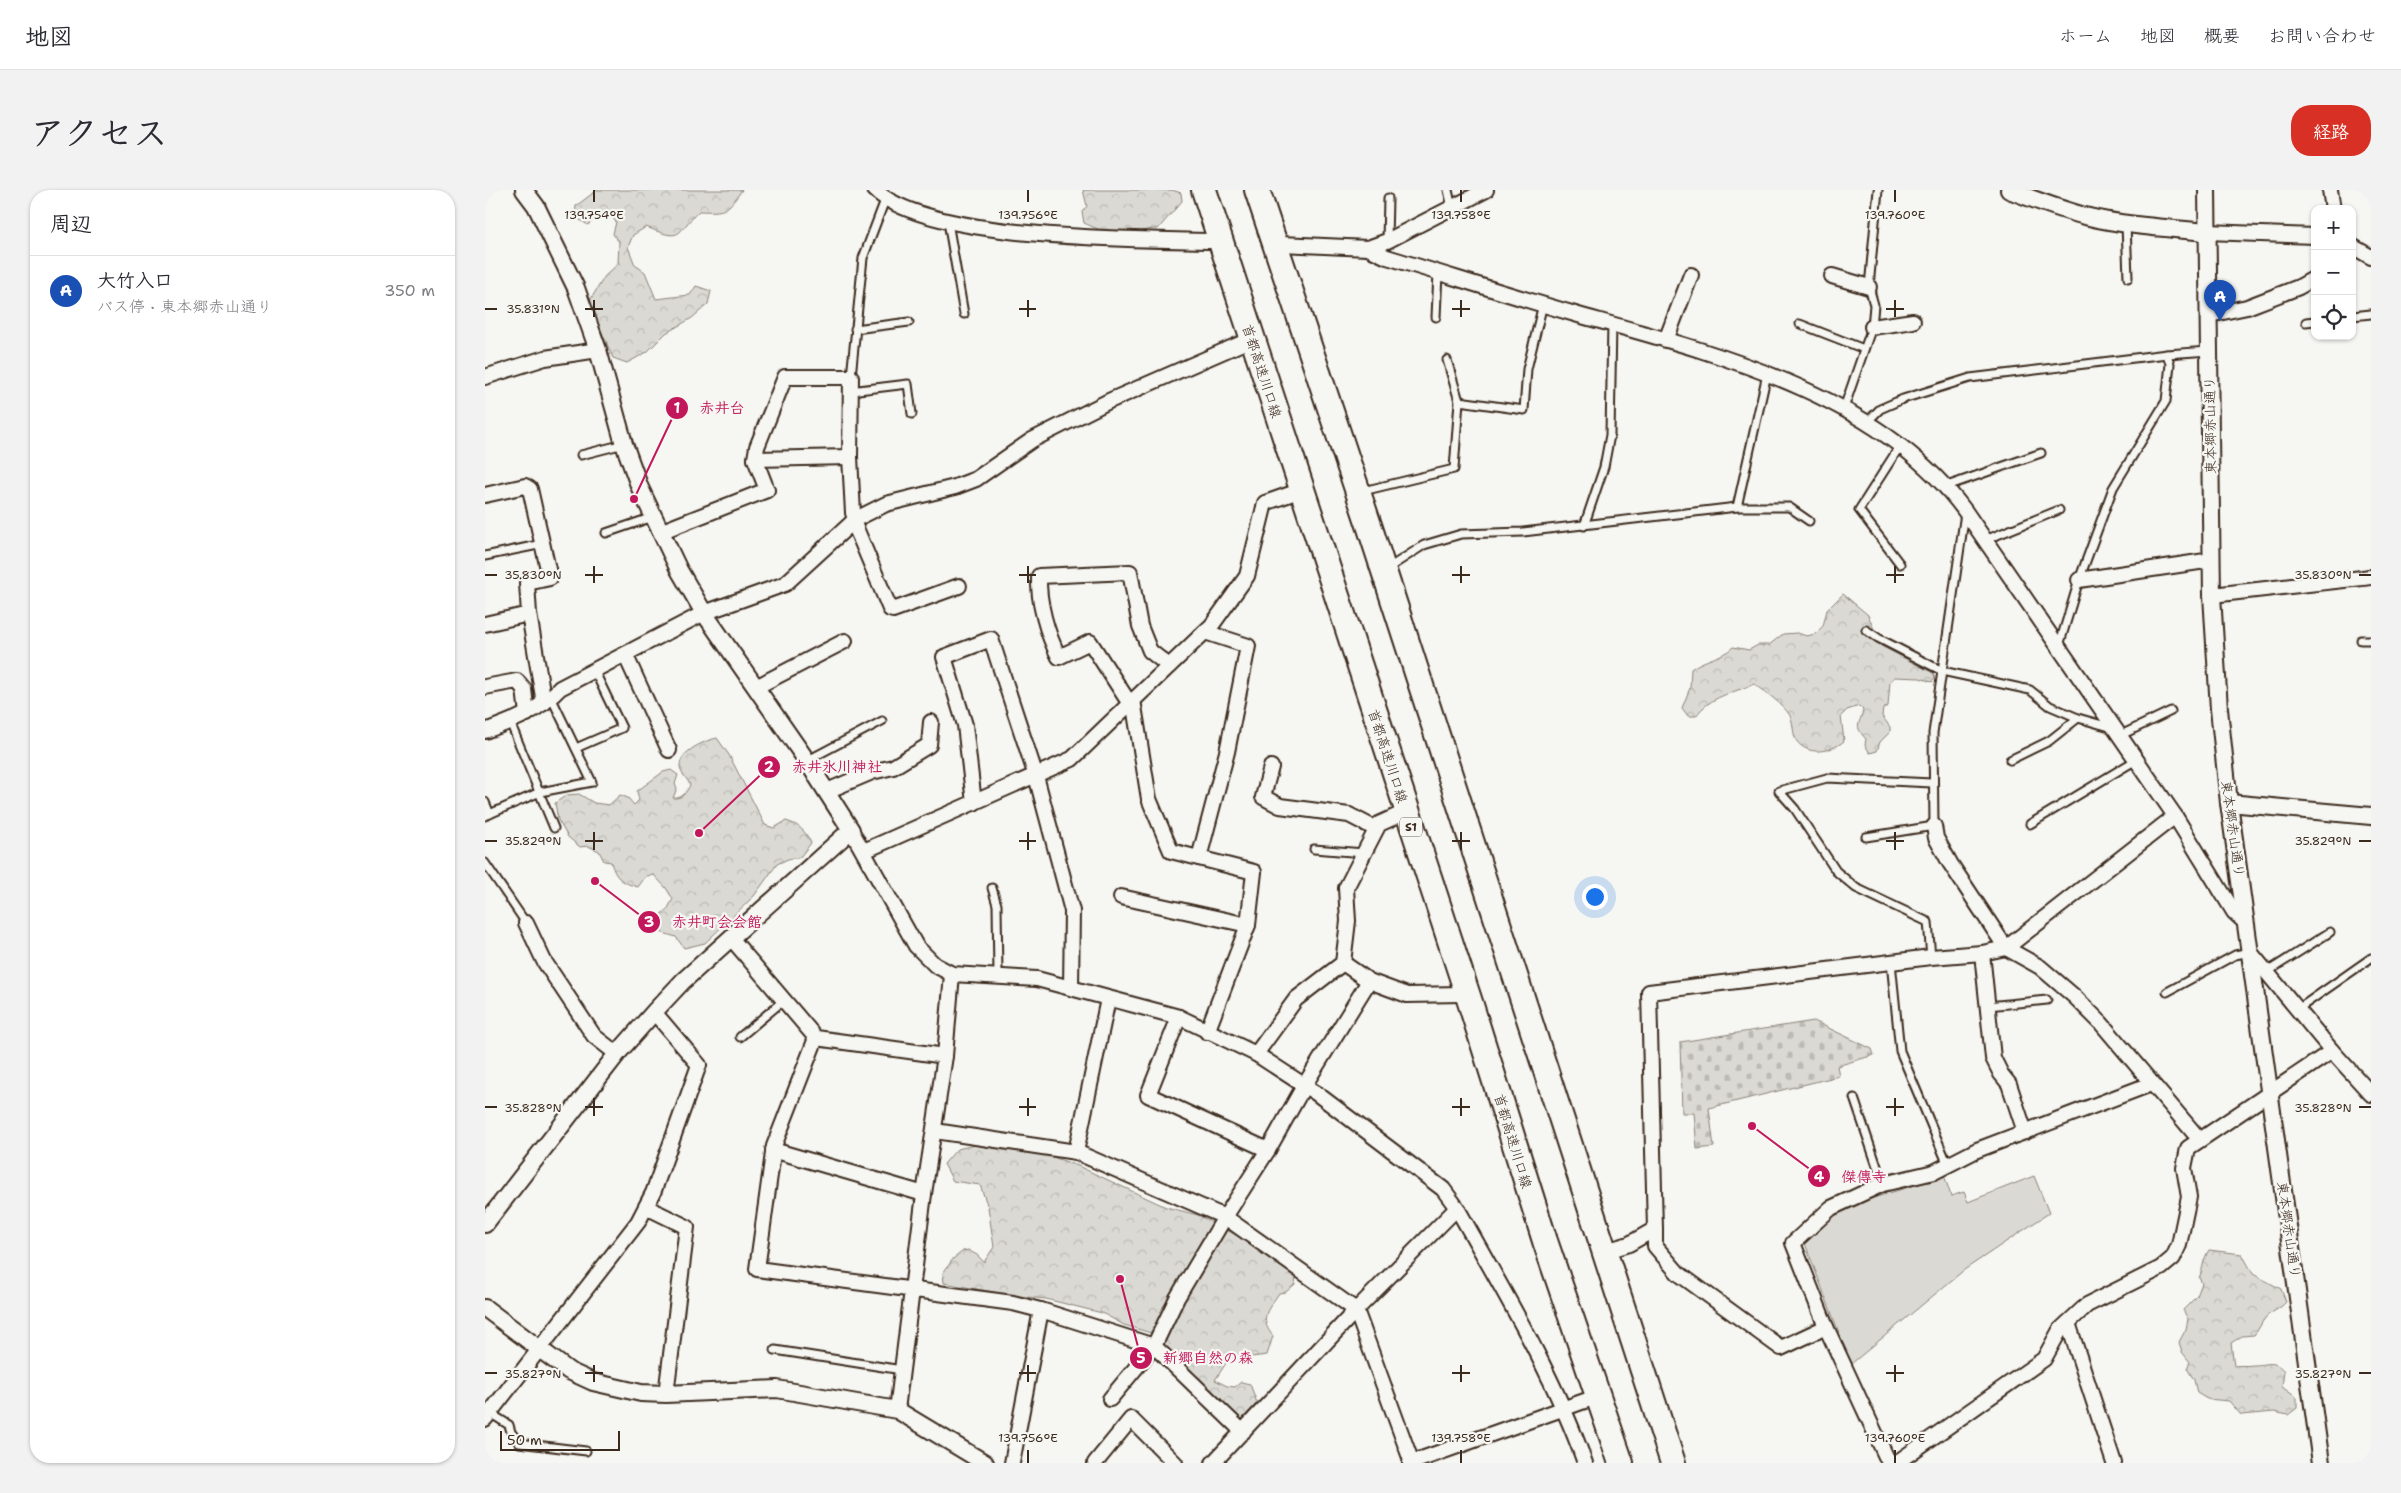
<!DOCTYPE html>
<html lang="ja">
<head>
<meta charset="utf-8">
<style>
  :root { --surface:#fff; --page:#f2f2f3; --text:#2b2b33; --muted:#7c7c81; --line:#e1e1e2; --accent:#d93025 }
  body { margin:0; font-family:"Shantell Sans","Klee One",sans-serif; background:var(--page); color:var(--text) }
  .controls { position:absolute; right:15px; top:15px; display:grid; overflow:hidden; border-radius:10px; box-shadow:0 1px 4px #0004 }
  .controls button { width:45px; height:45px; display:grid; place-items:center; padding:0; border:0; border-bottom:1px solid var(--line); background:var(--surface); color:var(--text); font:25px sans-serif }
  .scale { position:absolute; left:15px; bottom:12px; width:120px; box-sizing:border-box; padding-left:5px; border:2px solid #3b2a1e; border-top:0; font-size:14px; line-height:18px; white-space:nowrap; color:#3b2a1e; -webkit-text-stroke:4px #f6f6f2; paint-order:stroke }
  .you { position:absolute; left:1109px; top:706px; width:18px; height:18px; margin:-12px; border:4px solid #fff; border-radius:50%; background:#1a73e8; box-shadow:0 0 0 8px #1a73e833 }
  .badge { display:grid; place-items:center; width:32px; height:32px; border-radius:50%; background:var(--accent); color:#fff; font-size:16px; font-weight:700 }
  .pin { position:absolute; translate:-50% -41px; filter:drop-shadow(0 1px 2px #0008) }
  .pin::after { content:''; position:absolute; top:26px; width:18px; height:15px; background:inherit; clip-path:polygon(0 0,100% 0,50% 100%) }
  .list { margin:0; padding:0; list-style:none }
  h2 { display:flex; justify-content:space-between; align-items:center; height:65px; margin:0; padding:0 20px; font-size:21px }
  h2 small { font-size:16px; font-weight:400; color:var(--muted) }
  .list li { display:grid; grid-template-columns:32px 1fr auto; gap:15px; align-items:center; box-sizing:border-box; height:70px; padding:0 20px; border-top:1px solid var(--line) }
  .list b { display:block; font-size:19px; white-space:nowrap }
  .list p { margin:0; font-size:16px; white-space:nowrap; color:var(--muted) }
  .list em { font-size:16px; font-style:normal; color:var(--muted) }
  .icon { flex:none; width:28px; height:28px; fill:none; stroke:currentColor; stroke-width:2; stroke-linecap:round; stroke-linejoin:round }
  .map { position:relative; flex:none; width:1886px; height:1273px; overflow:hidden; border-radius:20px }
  header { display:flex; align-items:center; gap:30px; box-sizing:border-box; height:70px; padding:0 25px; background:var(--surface); border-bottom:1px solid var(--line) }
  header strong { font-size:24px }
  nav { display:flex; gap:28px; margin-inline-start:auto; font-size:18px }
  .intro { display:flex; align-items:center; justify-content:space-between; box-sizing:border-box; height:120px; padding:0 30px }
  h1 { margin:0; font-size:35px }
  .button { padding:12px 22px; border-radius:20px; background:var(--accent); color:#fff; font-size:18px; font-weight:700 }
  main { display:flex; gap:30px; padding:0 30px }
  aside { flex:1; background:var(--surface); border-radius:20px; box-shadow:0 1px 4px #0004 }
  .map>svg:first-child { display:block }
  .green { fill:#dad9d3; stroke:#8a8278 }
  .forest { fill:url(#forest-crowns); stroke:#8a8278 }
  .cemetery { fill:url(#cemetery-stones); stroke:#8a8278 }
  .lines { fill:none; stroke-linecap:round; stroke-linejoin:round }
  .service-casing { stroke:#3b2a1e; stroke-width:11 }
  .minor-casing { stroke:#3b2a1e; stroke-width:18 }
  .tertiary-casing { stroke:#3b2a1e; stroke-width:20 }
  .motorway-casing { stroke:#3b2a1e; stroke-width:28 }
  .service { stroke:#f6f6f2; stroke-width:7 }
  .minor { stroke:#f6f6f2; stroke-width:14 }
  .tertiary { stroke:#f6f6f2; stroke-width:16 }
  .motorway { stroke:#f6f6f2; stroke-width:24 }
  .ticks { fill:none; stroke:#3b2a1e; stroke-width:2 }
  .labels { text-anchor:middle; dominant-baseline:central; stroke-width:4.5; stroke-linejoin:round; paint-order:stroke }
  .shield { fill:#f6f6f2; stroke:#73675e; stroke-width:1 }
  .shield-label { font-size:12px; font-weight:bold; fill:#3b2a1e }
  .street-label { font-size:14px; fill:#3b2a1e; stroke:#f6f6f2 }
  .ticks-label { font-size:12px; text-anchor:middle; fill:#3b2a1e; stroke:#f6f6f2; stroke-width:4.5; stroke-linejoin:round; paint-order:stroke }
  .leader { fill:none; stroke:#c2185b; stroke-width:2 }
  .callout-dot { fill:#c2185b; stroke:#f6f6f2; stroke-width:2 }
  .mark-label { font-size:15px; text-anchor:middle; font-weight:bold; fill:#fff }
  .callout-label { font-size:15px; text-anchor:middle; font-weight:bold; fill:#c2185b; stroke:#f6f6f2; stroke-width:4.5; stroke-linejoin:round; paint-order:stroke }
</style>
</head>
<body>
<header>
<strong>地図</strong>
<nav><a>ホーム</a><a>地図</a><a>概要</a><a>お問い合わせ</a></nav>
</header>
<div class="intro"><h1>アクセス</h1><a class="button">経路</a></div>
<main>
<aside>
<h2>周辺<small></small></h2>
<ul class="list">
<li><span class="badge" style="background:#1a4fb4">A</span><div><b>大竹入口</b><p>バス停 · 東本郷赤山通り</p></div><em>350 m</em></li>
</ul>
</aside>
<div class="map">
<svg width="1886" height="1273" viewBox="0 0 1886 1273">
  <defs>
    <pattern id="forest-crowns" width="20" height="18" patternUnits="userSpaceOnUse" patternTransform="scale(1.25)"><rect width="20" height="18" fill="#dad9d3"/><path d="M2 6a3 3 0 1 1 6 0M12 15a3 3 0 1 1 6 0" fill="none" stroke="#bcbab5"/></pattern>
    <pattern id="cemetery-stones" width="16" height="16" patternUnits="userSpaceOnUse" patternTransform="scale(1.25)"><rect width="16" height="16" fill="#dad9d3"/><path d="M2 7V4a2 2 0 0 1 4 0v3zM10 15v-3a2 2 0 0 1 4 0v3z" fill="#bcbab5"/></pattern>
  </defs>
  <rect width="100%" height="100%" fill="#f6f6f2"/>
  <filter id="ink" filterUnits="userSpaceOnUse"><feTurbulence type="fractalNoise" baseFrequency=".02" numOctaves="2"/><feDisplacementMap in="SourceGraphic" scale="10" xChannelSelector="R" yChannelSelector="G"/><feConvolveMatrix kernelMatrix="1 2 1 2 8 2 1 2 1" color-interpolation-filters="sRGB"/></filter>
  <g filter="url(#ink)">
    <path class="green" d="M1458 982 1466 1006 1479 1002 1483 1012 1549 986 1564 1023 1479 1080 1366 1174 1319 1051 1353 1019 1440 992Z"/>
    <g class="forest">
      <path d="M112 0H257C241 22 241 22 214 21 189 45 199 52 161 37L148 45 143 57 150 75 160 82 171 109 205 105 211 96 226 101 223 114 207 128 181 143 162 162 142 173 128 168 104 112 120 86 133 74 134 52 128 44 131 32 125 25 116 22 103 35 90 27 91 16Z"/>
      <path d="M598 0H687L696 3 697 11 673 39C665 39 661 40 654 42 634 49 617 41 599 33L597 22 602 16Z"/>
      <path d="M1358 404 1383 425 1396 456 1448 483 1450 489 1447 492 1435 488 1409 487 1405 492 1403 516 1398 519 1397 526 1405 537V542L1395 552 1392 561 1385 563 1380 555 1381 549C1368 535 1375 535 1378 520L1374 516 1362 520 1356 526 1359 551C1346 562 1322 567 1311 550 1307 542 1309 531 1304 524 1298 515 1279 500 1269 494 1248 503 1225 506 1211 526H1203L1197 518 1205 498 1206 479C1219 469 1237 468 1248 457L1264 460 1273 455H1284L1298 444 1312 443 1322 446 1330 444 1338 436 1342 420Z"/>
      <path d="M232 548 244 565 280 635 289 638 301 631C315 635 320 641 326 653L315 667 303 669 292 674 269 706 220 753 199 758 191 747 175 742 169 729 182 720 188 709 181 698 169 685 161 686 153 697C137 693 130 688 126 672L119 671 114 661 103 656 95 657 83 647 73 630 70 613 82 605 94 604 109 613 124 615 135 605 143 608 149 615 154 610 152 601 178 582 186 580 193 585 190 594 192 598 188 608C197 609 201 603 205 595 203 589 198 586 196 581 189 564 218 551 232 548Z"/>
      <path d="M504 952 554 962 593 976 681 1017 713 1025 772 1056 806 1080 811 1086 810 1094 801 1102 794 1103C783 1120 773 1128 788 1146L782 1165 743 1170 730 1190 742 1196 750 1197 756 1192 765 1194 772 1213 755 1231 666 1143 639 1135 617 1123 561 1109 524 1105 459 1093 458 1083 468 1069 478 1061 483 1060 492 1065 499 1072 509 1057 503 1017 495 995 468 991 459 974 472 959Z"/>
      <path d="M1724 1060 1757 1064 1768 1084 1796 1099 1801 1112C1794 1120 1787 1121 1781 1127 1776 1132 1774 1140 1769 1145L1757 1146 1746 1153 1749 1176C1756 1175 1762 1176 1769 1175 1782 1175 1789 1169 1799 1181L1797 1197 1812 1208V1218L1803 1225 1789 1222 1756 1225 1744 1211 1722 1209 1712 1203 1709 1190 1702 1178 1705 1172 1697 1162 1694 1152 1701 1139 1703 1129 1698 1120 1712 1106 1717 1093 1714 1088C1719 1077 1717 1071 1724 1060Z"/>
    </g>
    <path class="cemetery" d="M1329 831 1387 859 1389 865 1352 876 1354 886 1224 918 1229 957 1212 959 1209 923H1197L1195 852Z"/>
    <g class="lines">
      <defs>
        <g id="service">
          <path d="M963 0 967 18"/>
          <path d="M463 32 479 124"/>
          <path d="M1641 34 1643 88"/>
          <path d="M902 51 903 8"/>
          <path d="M1867 126 1886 124"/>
          <path d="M951 127 953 83"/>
          <path d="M1821 132 1830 131"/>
          <path d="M1315 134 1379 159"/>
          <path d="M370 139 424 132"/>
          <path d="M962 170 974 211"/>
          <path d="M366 187 378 68 400 10"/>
          <path d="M365 201 423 194 427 224"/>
          <path d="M1359 218 1387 137 1389 115 1384 97 1393 0"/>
          <path d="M1382 232 1395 219 1418 209 1485 188 1682 164 1724 161"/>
          <path d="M1415 256 1374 320 1415 374"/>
          <path d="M96 265 139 254"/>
          <path d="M1462 296 1556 263"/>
          <path d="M882 300 969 279 974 211 1039 220 1042 179 1058 114"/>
          <path d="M1252 317 1282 184"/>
          <path d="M1099 336 1119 277 1125 245 1127 134"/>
          <path d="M121 343 168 327"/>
          <path d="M1500 350 1574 320"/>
          <path d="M0 366 58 354"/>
          <path d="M908 375 939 355 976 344 1038 342 1252 317H1304L1324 331"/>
          <path d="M1381 440 1393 448 1457 481 1545 500 1565 516 1593 528 1628 538"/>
          <path d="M1876 450H1886"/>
          <path d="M1574 456 1594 390 1628 298 1681 211 1685 174 1682 164"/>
          <path d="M25 532 69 638"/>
          <path d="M1634 546 1686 521"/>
          <path d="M91 558 137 538 109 480"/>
          <path d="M323 570 397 531"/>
          <path d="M1525 570 1564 551 1593 528"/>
          <path d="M0 612 5 624"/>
          <path d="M0 626 55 602 107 592 66 507"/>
          <path d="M1545 634 1651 570"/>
          <path d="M1381 647 1449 636 1448 543 1480 323"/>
          <path d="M829 659 879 663"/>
          <path d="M0 673 41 733"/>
          <path d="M507 698 512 715 513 785"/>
          <path d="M1446 767 1443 732 1371 698 1351 681 1310 619 1294 601 1342 588 1447 593"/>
          <path d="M1406 772 1415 861 1463 975"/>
          <path d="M1782 782 1845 742"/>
          <path d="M1682 802 1750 765 1765 762"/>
          <path d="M1503 816 1562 810"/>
          <path d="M1813 819 1886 768"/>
          <path d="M255 847 299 810"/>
          <path d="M1369 908 1398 994"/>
          <path d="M290 1160 417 1180"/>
          <path d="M5 1223 24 1235 26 1242 34 1253 101 1261"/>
        </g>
        <g id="minor">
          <path d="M390 0C444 51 652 49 729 51"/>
          <path d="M1845 0 1848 19"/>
          <path d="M1722 42 1830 46"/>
          <path d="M796 54 883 58 902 51 1001 0"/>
          <path d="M1867 56 1886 67"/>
          <path d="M883 58 902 67C965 86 1027 106 1090 124 1225 162 1393 202 1480 321L1690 626 1749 722 1761 733"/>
          <path d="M1347 86 1384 97"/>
          <path d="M1724 125 1762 117 1814 97 1830 88"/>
          <path d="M1387 137 1428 131"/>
          <path d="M1181 150 1206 85"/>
          <path d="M0 187 60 168 113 160"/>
          <path d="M270 269 365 267"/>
          <path d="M0 305 40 296 45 299 65 388 42 393 44 424"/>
          <path d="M368 331 405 419 408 420 474 396"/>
          <path d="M175 342 282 300 270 269 272 257 300 187H366L365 267 368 323 371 329"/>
          <path d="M1594 390 1727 370"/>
          <path d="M1727 405 1886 387"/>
          <path d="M0 434 44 424 59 513"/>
          <path d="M140 464 184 560"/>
          <path d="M0 497 32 491 39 499 42 524"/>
          <path d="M271 497 360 451"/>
          <path d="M648 510 664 609 686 661 769 682 763 735 722 842"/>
          <path d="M645 514 605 452 574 467C562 444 553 412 554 386L645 382 655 436 665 461 684 476"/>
          <path d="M0 541C28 531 54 521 75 498L219 423 300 394 371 329 401 314 470 297 491 289 547 250 624 211 762 151"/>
          <path d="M786 577 778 607 795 616 864 625 891 639"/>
          <path d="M342 601 387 582 408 577 444 555 446 532"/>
          <path d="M489 613 480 535 459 467 506 449 551 586 587 721 586 798"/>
          <path d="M1449 636 1451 648 1465 673 1521 758 1555 777 1590 807 1616 833 1715 950"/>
          <path d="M366 640 431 756 450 775 467 784 552 789 694 827 771 864 831 903 958 999 972 1018C1019 1102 1068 1183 1100 1273"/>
          <path d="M379 661 587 569 727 435 762 386 780 313 811 302"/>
          <path d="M714 668 742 562 763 456 720 442"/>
          <path d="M636 707 763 735"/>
          <path d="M41 733 59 771 109 846 132 864"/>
          <path d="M246 748 331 848 460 866"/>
          <path d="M1765 762 1847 861 1886 904"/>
          <path d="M1497 763 1508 868 1516 884 1524 894 1540 942"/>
          <path d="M858 773 884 791 922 805 976 804"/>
          <path d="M694 827 663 905 783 960"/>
          <path d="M331 848 289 956 272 1079 528 1113 559 1121 669 1156 758 1242"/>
          <path d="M771 864 811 809 858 773 863 731 861 698 894 634 914 625"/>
          <path d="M450 941 591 962 740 1027 871 1120 927 1273"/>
          <path d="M288 960 439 1004"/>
          <path d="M591 962 623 809"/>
          <path d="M161 1017 202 1037 181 1204"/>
          <path d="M1170 1039 1164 802 1446 767 1497 763 1521 758 1690 626"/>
          <path d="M1124 1060 1144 1054 1170 1039V1056L1193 1083 1296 1158 1341 1137"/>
          <path d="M1583 1133 1629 1273"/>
          <path d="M625 1209 669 1156 692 1108 740 1027 783 960 819 896 884 791"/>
          <path d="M412 1220 439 1004 460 866 467 784"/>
          <path d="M0 1229 153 1032 168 1003 214 875 169 822"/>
          <path d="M527 1273 556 1120"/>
          <path d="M610 1273 646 1229 690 1273"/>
          <path d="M728 1273 871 1120 972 1018"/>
          <path d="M925 1273 1108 1208"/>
          <path d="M1404 1273 1341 1137 1308 1053 1346 1018 1398 994 1449 982 1492 960 1666 894"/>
          <path d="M1411 1273 1559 1169 1575 1140 1602 1115 1676 1078 1688 1068 1694 1055 1704 1007 1699 978 1703 958 1847 861"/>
        </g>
        <g id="tertiary">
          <path d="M1524 0C1550 10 1576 20 1604 27 1642 36 1683 38 1722 42"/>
          <path d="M1722 0 1727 405 1734 519 1744 613 1836 1273"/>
          <path d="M1744 613 1886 626"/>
          <path d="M0 1034 132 864 169 822 198 791 366 640 322 571 219 423 194 380 155 298 139 254 113 160 91 98 51 16 39 0"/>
          <path d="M0 1118 84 1181 108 1192 156 1203 181 1204 292 1199 412 1220 500 1273"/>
        </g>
        <g id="motorway">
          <path d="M719 0 985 812 1060 1051 1136 1273"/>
          <path d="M772 0 885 338 1188 1273"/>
        </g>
      </defs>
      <use href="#service" class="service-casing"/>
      <use href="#minor" class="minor-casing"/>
      <use href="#tertiary" class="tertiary-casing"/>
      <use href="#motorway" class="motorway-casing"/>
      <use href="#service" class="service"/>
      <use href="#minor" class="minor"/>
      <use href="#tertiary" class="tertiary"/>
      <use href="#motorway" class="motorway"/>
    </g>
  </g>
  <path class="ticks" d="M109 0V12M543 0V12M976 0V12M1410 0V12M109 110V127M543 110V127M976 110V127M1410 110V127M0 119H12M100 119H118M534 119H551M967 119H985M1401 119H1419M109 376V393M543 376V393M976 376V393M1410 376V393M0 385H12M100 385H118M534 385H551M967 385H985M1401 385H1419M1874 385H1886M109 642V660M543 642V660M976 642V660M1410 642V660M0 651H12M100 651H118M534 651H551M967 651H985M1401 651H1419M1874 651H1886M109 908V926M543 908V926M976 908V926M1410 908V926M0 917H12M100 917H118M534 917H551M967 917H985M1401 917H1419M1874 917H1886M109 1175V1192M543 1175V1192M976 1175V1192M1410 1175V1192M0 1183H12M100 1183H118M534 1183H551M967 1183H985M1401 1183H1419M1874 1183H1886M543 1260V1273M976 1260V1273M1410 1260V1273"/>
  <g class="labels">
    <rect class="shield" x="915" y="627.5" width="22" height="19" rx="4"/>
    <g class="shield-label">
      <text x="926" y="637">S1</text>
    </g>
    <g class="street-label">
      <text transform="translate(777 181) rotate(72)">首都高速川口線</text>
      <text transform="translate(1725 235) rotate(-91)">東本郷赤山通り</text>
      <text transform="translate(903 566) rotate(72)">首都高速川口線</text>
      <text transform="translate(1748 639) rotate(82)">東本郷赤山通り</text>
      <text transform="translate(1028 951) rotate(73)">首都高速川口線</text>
      <text transform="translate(1804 1040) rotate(82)">東本郷赤山通り</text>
    </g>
  </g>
  <g class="ticks-label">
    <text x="109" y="29">139.754°E</text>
    <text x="543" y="29">139.756°E</text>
    <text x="976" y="29">139.758°E</text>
    <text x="1410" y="29">139.760°E</text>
    <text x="48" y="123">35.831°N</text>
    <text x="48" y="389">35.830°N</text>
    <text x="1838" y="389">35.830°N</text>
    <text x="48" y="655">35.829°N</text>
    <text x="1838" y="655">35.829°N</text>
    <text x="48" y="922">35.828°N</text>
    <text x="1838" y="922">35.828°N</text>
    <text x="48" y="1188">35.827°N</text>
    <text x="1838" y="1188">35.827°N</text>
    <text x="543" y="1252">139.756°E</text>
    <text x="976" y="1252">139.758°E</text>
    <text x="1410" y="1252">139.760°E</text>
  </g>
  <path class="leader" d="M149 309L192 218M214 643L284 577M110 691L164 732M1267 936L1334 986M635 1089L656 1168"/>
  <g class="callout-dot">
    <circle cx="149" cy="309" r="5"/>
    <circle cx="214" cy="643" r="5"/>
    <circle cx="110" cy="691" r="5"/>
    <circle cx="1267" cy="936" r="5"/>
    <circle cx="635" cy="1089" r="5"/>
    <circle cx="192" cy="218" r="12"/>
    <circle cx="284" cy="577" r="12"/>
    <circle cx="164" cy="732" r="12"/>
    <circle cx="1334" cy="986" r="12"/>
    <circle cx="656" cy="1168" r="12"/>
  </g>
  <g class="mark-label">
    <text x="192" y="223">1</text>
    <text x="284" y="582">2</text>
    <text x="164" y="737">3</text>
    <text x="1334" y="992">4</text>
    <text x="656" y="1173">5</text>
  </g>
  <g class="callout-label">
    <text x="237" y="223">赤井台</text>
    <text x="352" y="582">赤井氷川神社</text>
    <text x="232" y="737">赤井町会会館</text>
    <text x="1379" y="992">傑傳寺</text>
    <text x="723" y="1173">新郷自然の森</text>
  </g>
</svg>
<div class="controls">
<button>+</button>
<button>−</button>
<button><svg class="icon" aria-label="locate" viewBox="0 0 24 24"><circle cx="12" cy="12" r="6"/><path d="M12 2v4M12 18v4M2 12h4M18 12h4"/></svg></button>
</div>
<div class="scale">50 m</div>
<div class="you"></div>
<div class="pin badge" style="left:1735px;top:131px;background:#1a4fb4">A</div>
</div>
</main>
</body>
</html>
